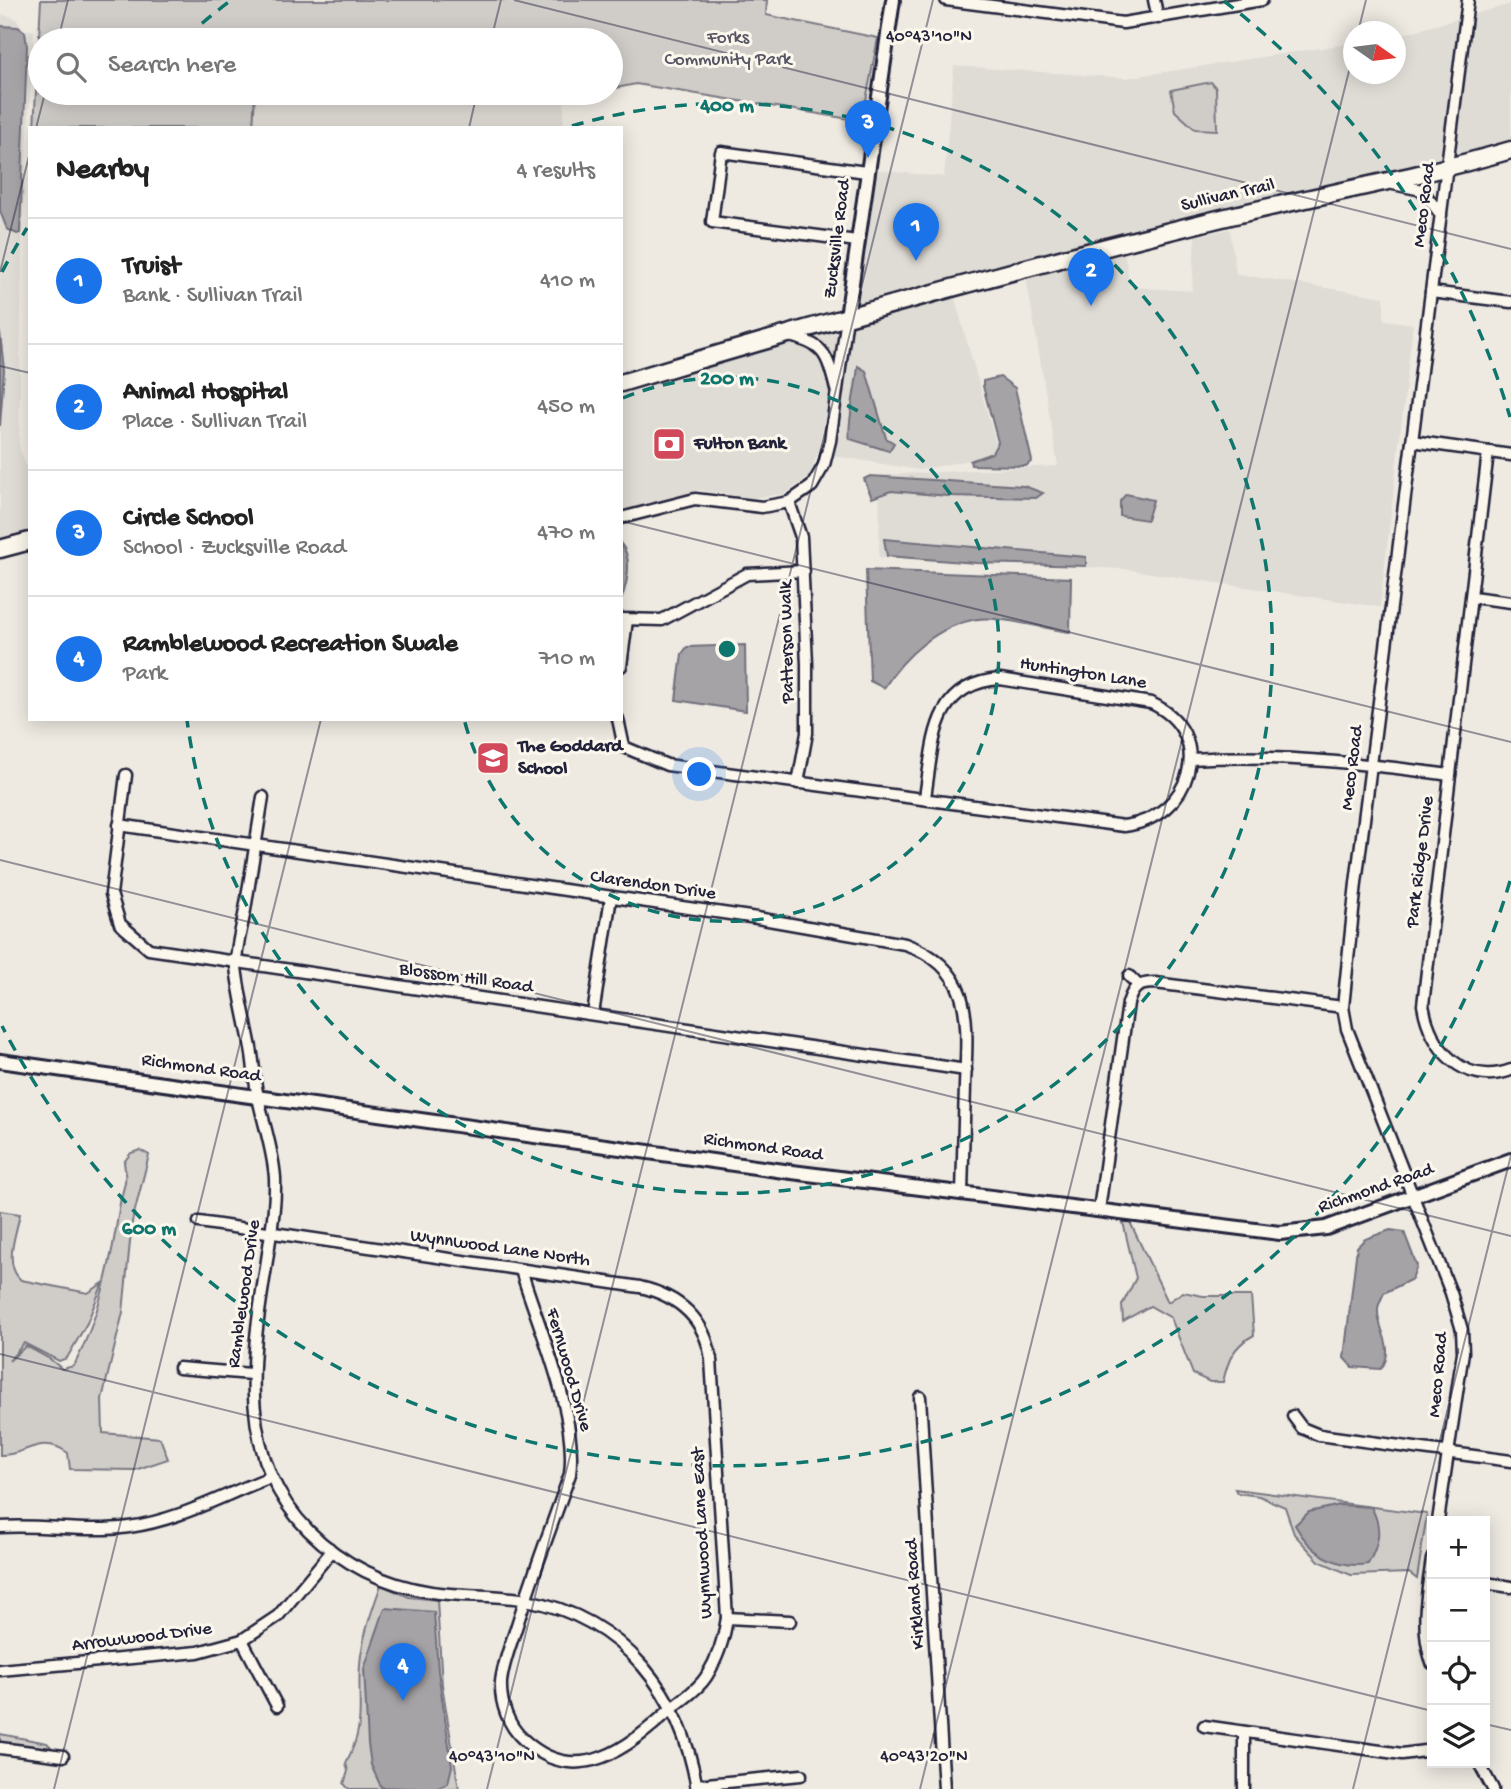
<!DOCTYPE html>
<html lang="en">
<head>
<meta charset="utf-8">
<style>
  :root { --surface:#fff; --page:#f2f2f2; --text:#222; --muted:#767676; --line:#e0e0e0; --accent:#1a73e8 }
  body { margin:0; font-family:"Gochi Hand",sans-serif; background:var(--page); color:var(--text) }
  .controls { position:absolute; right:21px; bottom:21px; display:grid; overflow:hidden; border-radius:0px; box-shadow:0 4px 18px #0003 }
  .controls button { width:63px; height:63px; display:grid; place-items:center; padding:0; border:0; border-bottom:2px solid var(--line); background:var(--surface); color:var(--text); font:35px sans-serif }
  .compass { position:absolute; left:1343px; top:21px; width:63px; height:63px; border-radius:50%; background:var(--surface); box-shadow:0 4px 18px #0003; rotate:104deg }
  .you { position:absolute; left:700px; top:775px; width:24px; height:24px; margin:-18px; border:5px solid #fff; border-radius:50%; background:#1a73e8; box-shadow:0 0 0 10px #1a73e833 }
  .badge { display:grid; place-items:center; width:46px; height:46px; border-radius:50%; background:var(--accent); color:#fff; font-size:23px; font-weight:700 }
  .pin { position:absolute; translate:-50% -58px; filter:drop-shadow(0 2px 4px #0008) }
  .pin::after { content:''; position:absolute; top:37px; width:24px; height:21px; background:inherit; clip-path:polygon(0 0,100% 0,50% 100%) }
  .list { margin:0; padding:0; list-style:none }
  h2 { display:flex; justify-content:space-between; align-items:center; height:91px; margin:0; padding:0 28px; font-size:30px }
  h2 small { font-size:23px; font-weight:400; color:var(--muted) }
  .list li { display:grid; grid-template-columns:46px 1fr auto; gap:21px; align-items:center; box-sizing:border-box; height:126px; padding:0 28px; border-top:2px solid var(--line) }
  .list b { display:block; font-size:26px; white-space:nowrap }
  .list p { margin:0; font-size:23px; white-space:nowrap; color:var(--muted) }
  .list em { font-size:23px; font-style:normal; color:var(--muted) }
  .icon { flex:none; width:38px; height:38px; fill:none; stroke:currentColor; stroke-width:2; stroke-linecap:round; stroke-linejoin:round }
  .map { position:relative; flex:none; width:1511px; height:1789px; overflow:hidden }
  .search { position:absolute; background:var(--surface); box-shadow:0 4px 18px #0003; left:28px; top:28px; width:595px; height:77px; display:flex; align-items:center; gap:18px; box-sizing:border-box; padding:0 24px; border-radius:38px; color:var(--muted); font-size:26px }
  .panel { position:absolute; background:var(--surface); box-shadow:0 4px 18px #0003; left:28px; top:126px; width:595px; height:595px; border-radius:0px }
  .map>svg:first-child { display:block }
  .built { fill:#dfdbd5 }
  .green { fill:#d0cdc9; stroke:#797882; stroke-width:2 }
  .water { fill:#a6a3a7; stroke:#716f7c; stroke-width:2 }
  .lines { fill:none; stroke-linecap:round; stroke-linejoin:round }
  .minor-casing { stroke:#22223b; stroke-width:15 }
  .tertiary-casing { stroke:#22223b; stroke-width:18 }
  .primary-casing { stroke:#22223b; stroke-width:21 }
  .minor { stroke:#fbf7ec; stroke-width:10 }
  .tertiary { stroke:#fbf7ec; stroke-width:12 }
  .primary { stroke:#fbf7ec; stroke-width:16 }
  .ticks { fill:none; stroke:#22223b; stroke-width:2; stroke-opacity:0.45 }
  .ring { fill:none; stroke:#0f766e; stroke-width:3.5; stroke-dasharray:12 9 }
  .labels { text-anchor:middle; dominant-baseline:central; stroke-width:6; stroke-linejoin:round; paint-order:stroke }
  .park-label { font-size:19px; fill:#565566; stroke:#fbf7ec }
  .street-label { font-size:19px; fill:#22223b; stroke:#fbf7ec }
  .poi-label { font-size:19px; font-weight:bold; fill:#22223b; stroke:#fbf7ec; text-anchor:start }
  .ticks-label { font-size:18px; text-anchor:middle; fill:#22223b; stroke:#fbf7ec; stroke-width:6; stroke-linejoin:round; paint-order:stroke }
  .centre { fill:#0f766e; stroke:#fbf7ec; stroke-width:3.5 }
  .ring-label { font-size:21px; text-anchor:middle; font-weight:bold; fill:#0f766e; stroke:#fbf7ec; stroke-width:6; stroke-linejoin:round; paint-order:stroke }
</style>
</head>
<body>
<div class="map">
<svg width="1511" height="1789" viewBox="0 0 1511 1789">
  <rect width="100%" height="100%" fill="#eeeae2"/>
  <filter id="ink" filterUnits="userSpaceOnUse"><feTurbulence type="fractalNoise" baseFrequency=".0143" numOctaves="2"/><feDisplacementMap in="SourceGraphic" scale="14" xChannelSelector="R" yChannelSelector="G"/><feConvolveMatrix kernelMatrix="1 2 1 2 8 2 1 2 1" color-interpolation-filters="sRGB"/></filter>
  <g filter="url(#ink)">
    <g class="built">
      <path d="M1511 4V150L1380 193 1122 238 1130 287 1192 291 1195 236 1230 229 1236 274 1384 297V320L1413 324 1380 607 1124 569 879 557 880 475 1058 466 1024 264 952 289 999 454 919 470 818 453 809 477 784 494 750 498 699 490 621 510V394L857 316 877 170 944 177 954 66 1126 78 1353 43 1354 74H1396V36Z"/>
      <path d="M0 14 15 18 25 30 34 31 22 236 19 445 30 479V541L0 549Z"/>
      <path d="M245 93H565L563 128H244Z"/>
    </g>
    <g class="green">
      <path d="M41 0H767L766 15 878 38 862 121 636 84 611 89V40H40V93H255L253 128H34Z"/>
      <path d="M1211 82 1216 88 1217 130 1195 129 1175 111 1171 90Z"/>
      <path d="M471 93H593L567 98Z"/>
      <path d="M140 1150 149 1155 132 1222 123 1312 102 1399 103 1433 160 1438 168 1459 135 1470 70 1469 68 1453C41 1433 25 1456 0 1455V1211L20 1214C16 1235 3 1264 21 1280L88 1293 103 1283 87 1323 67 1358 59 1361 24 1343 9 1361 26 1346 50 1359 62 1369 74 1366C99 1317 111 1264 119 1209 122 1186 128 1188 124 1162L131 1153Z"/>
      <path d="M1123 1222H1130L1168 1302 1183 1292 1203 1296H1251L1254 1335C1233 1346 1228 1360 1223 1382H1210L1193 1374 1171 1318 1150 1306 1123 1321 1122 1305 1136 1278Z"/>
      <path d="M1235 1489 1427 1514 1417 1579 1409 1573 1351 1575 1319 1561 1294 1534 1285 1507 1259 1496 1237 1493Z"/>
      <path d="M381 1585 409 1597 437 1600 442 1685 459 1789H349L344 1784 348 1771 346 1763C367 1723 357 1705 360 1664 362 1638 372 1610 381 1585Z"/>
      <path d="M0 1734 47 1743 55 1751 0 1744Z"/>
    </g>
    <g class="water">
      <path d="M0 26 18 27 25 32 27 46 20 233 17 234 7 229 0 211Z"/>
      <path d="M0 332 4 370 0 426Z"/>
      <path d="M858 366 866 371 886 438 894 443 889 451 850 439C846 429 857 382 858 366Z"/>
      <path d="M1000 377 1015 388 1032 461 1026 466 971 465 970 461 992 453 998 442 983 386V381Z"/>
      <path d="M870 476 1024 486 1043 493 1036 498 948 496 891 491 872 498 864 479Z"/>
      <path d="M1126 494 1153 500 1147 520 1120 516V501Z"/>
      <path d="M884 539 1086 557V566L976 563 887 556Z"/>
      <path d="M621 544C633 558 627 584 621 601Z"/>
      <path d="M866 570 1071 578 1070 632C1048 629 997 616 978 619 938 625 904 656 884 688L870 681Z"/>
      <path d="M745 645 746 711 676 700 682 654 687 647Z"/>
      <path d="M1390 1230 1404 1232 1417 1266 1412 1279 1384 1293C1382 1298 1378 1304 1378 1309 1376 1329 1397 1347 1381 1369L1352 1367 1344 1358 1357 1247 1365 1239Z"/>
      <path d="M1340 1505 1371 1507C1383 1528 1379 1544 1368 1564 1337 1569 1310 1553 1295 1525L1309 1512Z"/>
      <path d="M385 1608 434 1612 438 1671 452 1766 448 1783 434 1789 381 1787 371 1765 368 1744 364 1669Z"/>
    </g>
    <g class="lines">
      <defs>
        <g id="minor">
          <path d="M946 0 1123 23 1262 0"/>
          <path d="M1154 0 1158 18"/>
          <path d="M1393 184 1422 190 1441 215"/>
          <path d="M857 241 712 222 721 152 866 172"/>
          <path d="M1431 292 1511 302"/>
          <path d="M789 336C825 344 827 355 836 389"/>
          <path d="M1412 441 1511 455"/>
          <path d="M1488 452 1423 1005C1430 1049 1464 1087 1511 1070"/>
          <path d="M789 502 801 537 807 664V733L798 783"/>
          <path d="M621 518 695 499 762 507 789 502 812 486 824 465 830 441 847 317"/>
          <path d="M1472 597 1511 602"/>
          <path d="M621 619 662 620 747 574 804 571"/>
          <path d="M621 666 627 620"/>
          <path d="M618 719 624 747 667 765 1124 826C1191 818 1218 734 1151 703L1000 679C931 684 934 742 925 797"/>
          <path d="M1191 759C1280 754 1361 763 1450 775"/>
          <path d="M126 775 111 894 120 924 149 949 966 1070"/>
          <path d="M263 797C257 835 251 873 245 910 242 928 235 949 236 967 239 994 246 1021 251 1048 254 1063 254 1078 257 1092 262 1120 273 1148 275 1178 276 1208 270 1238 266 1267 251 1358 236 1458 309 1531 342 1564 385 1585 431 1592 463 1597 495 1594 526 1600 624 1618 682 1695 697 1789"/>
          <path d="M119 825 757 918 905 944C976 969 967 1024 965 1086 964 1122 963 1157 962 1193"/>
          <path d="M1129 976 1138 985"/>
          <path d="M593 1014 611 897"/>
          <path d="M1099 1210 1128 1003C1133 987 1138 983 1155 983L1343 1007"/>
          <path d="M199 1222 640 1287C679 1296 705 1319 711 1359L727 1618C724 1640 718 1658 706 1677 697 1691 682 1699 671 1709 628 1748 577 1789 524 1740 508 1726 500 1703 501 1682 503 1663 511 1644 517 1625 533 1574 552 1525 570 1474 578 1414 539 1329 521 1270"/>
          <path d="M179 1368 251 1374"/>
          <path d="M920 1397 944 1789"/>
          <path d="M1293 1416 1302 1428 1319 1435 1511 1461"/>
          <path d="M1438 1521 1463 1352 1462 1330 1451 1293 1347 1029 1343 1007 1356 883 1468 0"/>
          <path d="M0 1527C43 1524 86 1533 129 1527 180 1520 223 1495 271 1477"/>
          <path d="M1432 1559C1427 1595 1420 1628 1432 1663"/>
          <path d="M1485 1583 1511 1587"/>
          <path d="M727 1618 790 1621"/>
          <path d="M242 1640 277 1706"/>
          <path d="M0 1670 198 1652 242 1640 278 1616 331 1552 329 1548"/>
          <path d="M1204 1726 1402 1754 1432 1750"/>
          <path d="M1244 1732V1789"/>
          <path d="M0 1748 63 1756"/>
          <path d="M1479 1763 1493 1789"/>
          <path d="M696 1785 801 1775"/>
        </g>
        <g id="tertiary">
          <path d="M847 317 893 0"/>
          <path d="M0 1061 784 1171 1280 1233 1326 1228 1511 1160"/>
        </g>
        <g id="primary">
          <path d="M621 383C814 325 1007 271 1202 223 1305 197 1409 180 1511 150"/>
          <path d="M0 549 30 541"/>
        </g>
      </defs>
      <use href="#minor" class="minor-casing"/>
      <use href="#tertiary" class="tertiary-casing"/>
      <use href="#primary" class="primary-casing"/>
      <use href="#minor" class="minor"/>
      <use href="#tertiary" class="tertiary"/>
      <use href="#primary" class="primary"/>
    </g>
  </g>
  <path class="ticks" d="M514 0 1511 249M1358 32 1366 0M58 40 68 0M491 40 501 0M36 128 45 93M469 128 477 93M0 272 30 152M0 366 30 373M621 521 1511 742M0 860 1511 1236M0 1354 1432 1711M1485 1724 1511 1730M54 1789 321 719M487 1789 933 0M920 1789 1354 51M1353 1789 1511 1155"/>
  <g class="ring">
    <path d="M623 398A272 272 0 1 1 464 719"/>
    <path d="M572 126A545 545 0 1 1 187 720"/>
    <path d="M1510 881A817 817 0 0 1 2 1026M2 272A817 817 0 0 1 27 228M186 37A817 817 0 0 1 230 1M1224 1A817 817 0 0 1 1510 417"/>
  </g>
  <defs>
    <symbol id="bank-square" viewBox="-11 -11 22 22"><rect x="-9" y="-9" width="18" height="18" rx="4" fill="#d1495b" stroke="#fbf7ec"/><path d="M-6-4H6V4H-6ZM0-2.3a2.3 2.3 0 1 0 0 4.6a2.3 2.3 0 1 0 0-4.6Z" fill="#fff"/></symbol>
    <symbol id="school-square" viewBox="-11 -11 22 22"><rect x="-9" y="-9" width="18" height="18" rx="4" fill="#d1495b" stroke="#fbf7ec"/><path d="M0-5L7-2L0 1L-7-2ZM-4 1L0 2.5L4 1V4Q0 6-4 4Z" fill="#fff"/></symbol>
  </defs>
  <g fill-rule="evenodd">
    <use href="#bank-square" x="650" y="425" width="38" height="38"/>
    <use href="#school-square" x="474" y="739" width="38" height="38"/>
  </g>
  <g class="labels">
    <g class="park-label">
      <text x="728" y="38">Forks<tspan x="728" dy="22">Community Park</tspan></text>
    </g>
    <g class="street-label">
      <text transform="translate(1228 196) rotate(-13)">Sullivan Trail</text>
      <text transform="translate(1425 205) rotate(-83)">Meco Road</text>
      <text transform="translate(838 239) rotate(-83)">Zucksville Road</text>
      <text transform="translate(788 642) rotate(-91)">Patterson Walk</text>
      <text transform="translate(1083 674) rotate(9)">Huntington Lane</text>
      <text transform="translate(1353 768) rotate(-83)">Meco Road</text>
      <text transform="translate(1421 862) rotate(-83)">Park Ridge Drive</text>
      <text transform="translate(653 886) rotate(8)">Clarendon Drive</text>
      <text transform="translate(466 979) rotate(8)">Blossom Hill Road</text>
      <text transform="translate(201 1069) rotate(8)">Richmond Road</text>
      <text transform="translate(763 1148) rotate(8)">Richmond Road</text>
      <text transform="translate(1376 1189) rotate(-19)">Richmond Road</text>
      <text transform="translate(500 1249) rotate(8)">Wynnwood Lane North</text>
      <text transform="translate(245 1294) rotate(-82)">Ramblewood Drive</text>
      <text transform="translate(568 1370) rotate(74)">Fernwood Drive</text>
      <text transform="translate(1439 1375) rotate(-85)">Meco Road</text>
      <text transform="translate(703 1533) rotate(-93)">Wynnwood Lane East</text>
      <text transform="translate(916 1594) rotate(-94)">Kirkland Road</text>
      <text transform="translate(142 1638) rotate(-7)">Arrowwood Drive</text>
    </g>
    <g class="poi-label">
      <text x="694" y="444">Fulton Bank</text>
      <text x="518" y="747">The Goddard<tspan x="518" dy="22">School</tspan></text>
    </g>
  </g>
  <g class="ticks-label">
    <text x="929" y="41">40°43'10"N</text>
    <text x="492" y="1761">40°43'10"N</text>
    <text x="924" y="1761">40°43'20"N</text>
  </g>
  <circle cx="727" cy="649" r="10" class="centre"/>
  <g class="ring-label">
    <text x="727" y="111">400 m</text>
    <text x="727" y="384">200 m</text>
    <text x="149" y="1234">600 m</text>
  </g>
</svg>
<div class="controls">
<button>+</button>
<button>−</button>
<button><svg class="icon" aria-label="locate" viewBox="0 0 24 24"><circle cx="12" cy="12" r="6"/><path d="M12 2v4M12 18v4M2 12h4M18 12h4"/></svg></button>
<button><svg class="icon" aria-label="layers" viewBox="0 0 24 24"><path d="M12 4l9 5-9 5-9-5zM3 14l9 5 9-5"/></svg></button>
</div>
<svg class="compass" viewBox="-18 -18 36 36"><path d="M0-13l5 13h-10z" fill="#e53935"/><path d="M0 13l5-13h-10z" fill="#767676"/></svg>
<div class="you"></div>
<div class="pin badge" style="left:916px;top:261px">1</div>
<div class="pin badge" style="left:1091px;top:306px">2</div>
<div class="pin badge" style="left:868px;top:158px">3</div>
<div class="pin badge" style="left:403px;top:1701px">4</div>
<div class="search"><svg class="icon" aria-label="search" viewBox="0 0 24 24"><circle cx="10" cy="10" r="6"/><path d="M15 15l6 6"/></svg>Search here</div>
<section class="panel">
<h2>Nearby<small>4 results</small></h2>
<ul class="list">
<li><span class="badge">1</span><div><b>Truist</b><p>Bank · Sullivan Trail</p></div><em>410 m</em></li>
<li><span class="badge">2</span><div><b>Animal Hospital</b><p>Place · Sullivan Trail</p></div><em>450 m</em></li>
<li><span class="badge">3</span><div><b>Circle School</b><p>School · Zucksville Road</p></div><em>470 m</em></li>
<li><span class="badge">4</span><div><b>Ramblewood Recreation Swale</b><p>Park</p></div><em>710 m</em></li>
</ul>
</section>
</div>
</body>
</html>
